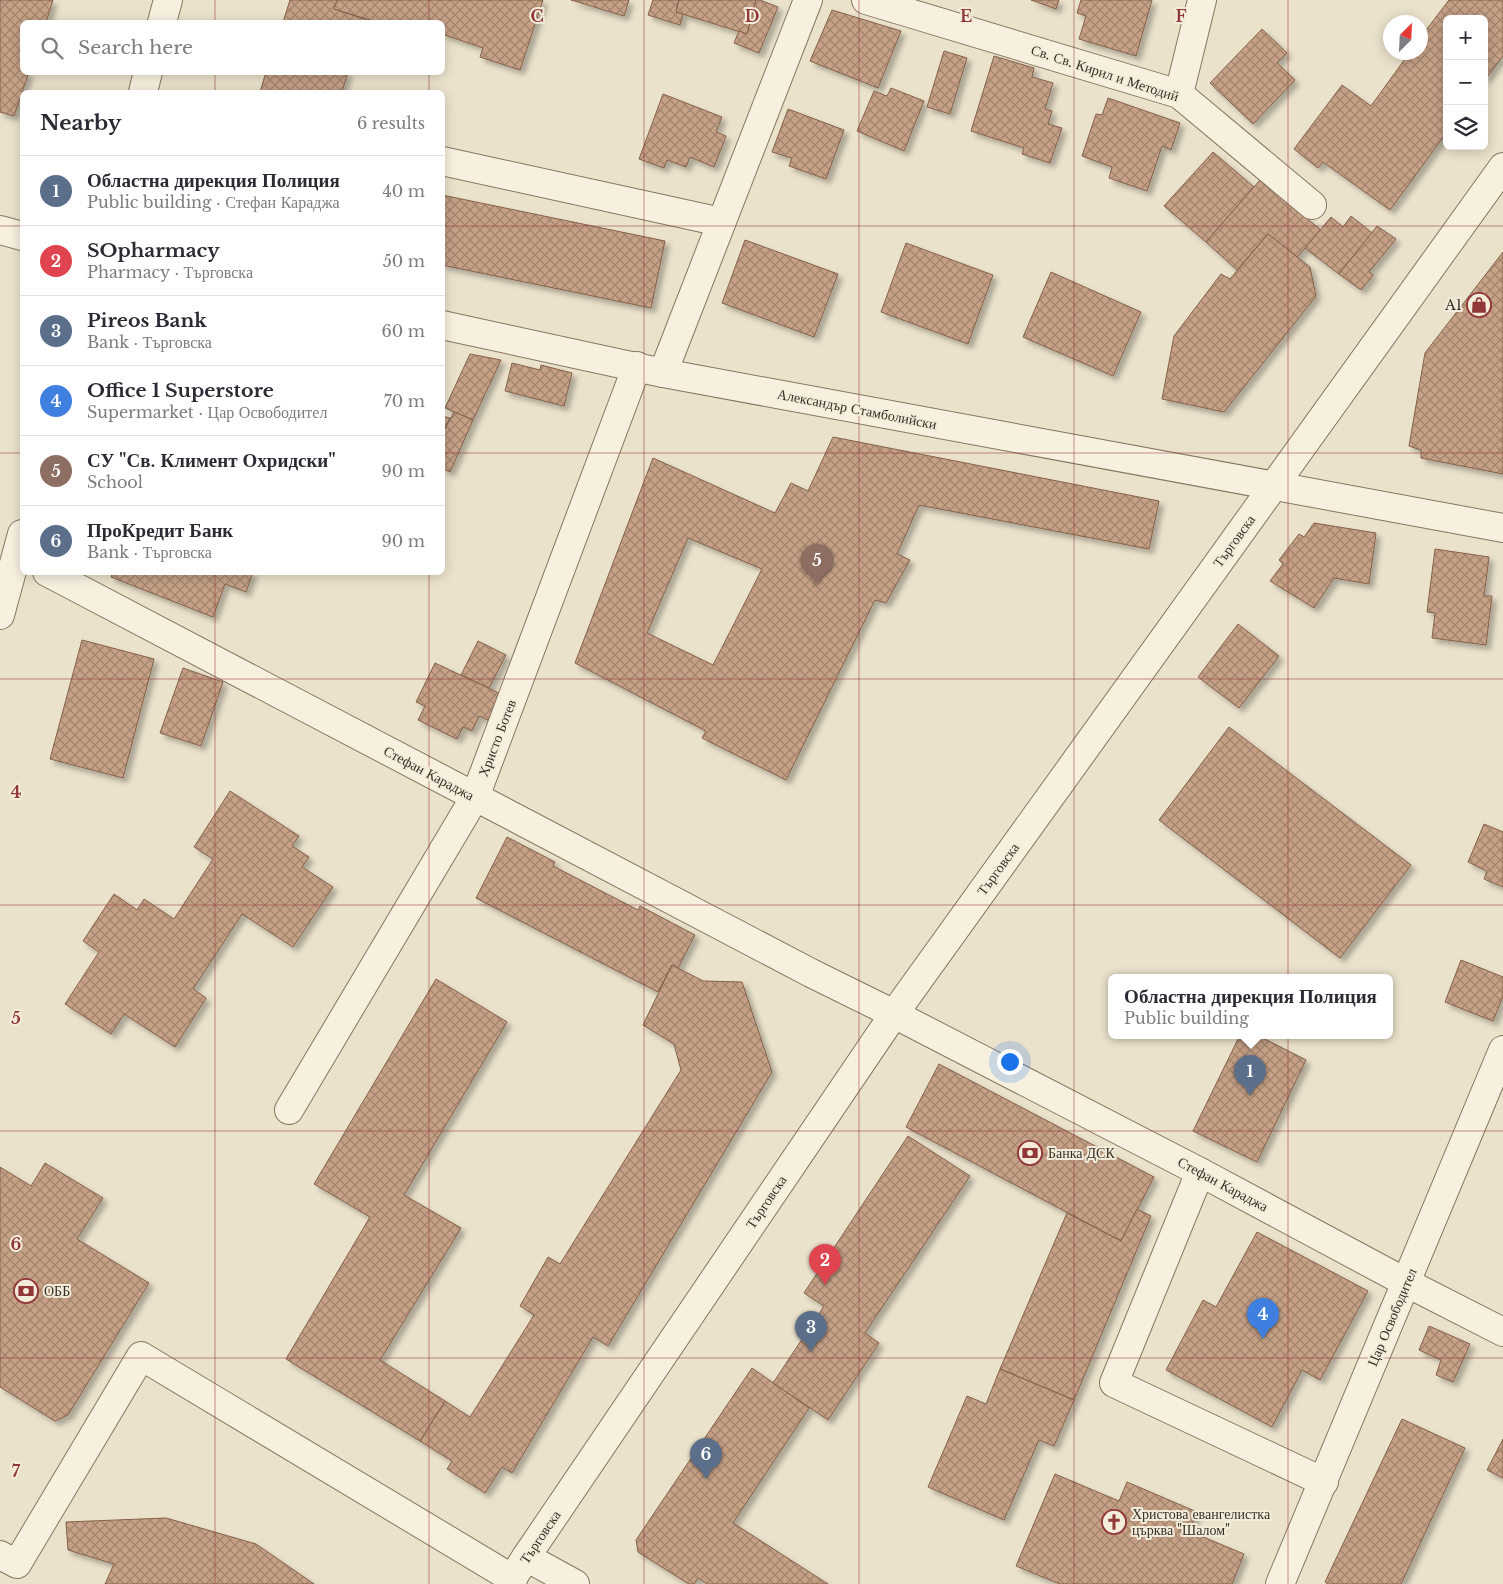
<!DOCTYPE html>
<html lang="en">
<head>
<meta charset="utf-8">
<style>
  :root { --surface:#fff; --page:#f2f2f3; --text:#2b2b33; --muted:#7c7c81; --line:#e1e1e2; --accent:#913738 }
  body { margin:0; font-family:"Libre Baskerville",serif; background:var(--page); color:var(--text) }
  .controls { position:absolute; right:15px; top:15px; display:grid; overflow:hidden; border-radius:8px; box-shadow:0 2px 12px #0003 }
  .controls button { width:45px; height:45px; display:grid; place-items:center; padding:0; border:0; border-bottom:1px solid var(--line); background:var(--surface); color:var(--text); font:25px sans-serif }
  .compass { position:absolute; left:1383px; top:15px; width:45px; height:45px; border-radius:50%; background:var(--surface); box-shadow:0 2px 12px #0003; rotate:24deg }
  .you { position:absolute; left:1009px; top:1061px; width:18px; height:18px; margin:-12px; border:4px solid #fff; border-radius:50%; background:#1a73e8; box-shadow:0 0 0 8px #1a73e833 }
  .badge { display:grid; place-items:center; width:32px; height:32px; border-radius:50%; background:var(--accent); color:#fff; font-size:16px; font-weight:700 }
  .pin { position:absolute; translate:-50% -41px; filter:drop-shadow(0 1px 2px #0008) }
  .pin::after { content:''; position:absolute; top:26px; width:18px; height:15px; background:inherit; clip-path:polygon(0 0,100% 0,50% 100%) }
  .popup { position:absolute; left:1108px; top:974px; width:285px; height:65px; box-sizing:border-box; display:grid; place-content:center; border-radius:8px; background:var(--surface); filter:drop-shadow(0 1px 4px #0005); font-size:16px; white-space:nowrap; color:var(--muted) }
  .popup b { font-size:19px; color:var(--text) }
  .popup::after { content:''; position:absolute; left:50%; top:100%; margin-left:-10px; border:10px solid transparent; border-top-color:var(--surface) }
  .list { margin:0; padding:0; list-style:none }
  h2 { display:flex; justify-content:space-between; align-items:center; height:65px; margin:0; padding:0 20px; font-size:21px }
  h2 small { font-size:16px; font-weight:400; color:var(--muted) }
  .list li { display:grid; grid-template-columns:32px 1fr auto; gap:15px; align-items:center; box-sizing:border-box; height:70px; padding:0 20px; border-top:1px solid var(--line) }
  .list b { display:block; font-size:19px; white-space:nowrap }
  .list p { margin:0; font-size:16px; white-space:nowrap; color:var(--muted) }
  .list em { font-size:16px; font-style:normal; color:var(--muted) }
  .icon { flex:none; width:28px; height:28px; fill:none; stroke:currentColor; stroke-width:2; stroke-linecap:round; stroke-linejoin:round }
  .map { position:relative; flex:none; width:1503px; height:1584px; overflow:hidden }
  .search { position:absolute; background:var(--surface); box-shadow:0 2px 12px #0003; left:20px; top:20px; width:425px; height:55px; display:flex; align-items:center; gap:12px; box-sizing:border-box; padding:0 18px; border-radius:8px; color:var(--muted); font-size:19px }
  .panel { position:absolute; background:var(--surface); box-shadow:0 2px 12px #0003; left:20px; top:90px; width:425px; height:485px; border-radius:8px }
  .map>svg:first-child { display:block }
  .building { fill:url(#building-cross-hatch); stroke:#846149; fill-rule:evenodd; filter:url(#shadow) }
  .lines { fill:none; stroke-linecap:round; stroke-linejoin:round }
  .minor-casing { stroke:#877661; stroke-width:30 }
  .minor { stroke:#f7f0df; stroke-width:28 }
  .grid { fill:none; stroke:#913738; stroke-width:1; stroke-opacity:0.55 }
  .labels { text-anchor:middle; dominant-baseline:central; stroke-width:4; stroke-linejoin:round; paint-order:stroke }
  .street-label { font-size:14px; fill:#392e23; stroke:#f3ecdb }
  .poi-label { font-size:14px; fill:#392e23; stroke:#f3ecdb; text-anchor:start }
  .grid-label { font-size:16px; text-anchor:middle; font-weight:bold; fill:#913738; stroke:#f3ecdb; stroke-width:4; stroke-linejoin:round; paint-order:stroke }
</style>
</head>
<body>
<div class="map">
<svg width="1503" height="1584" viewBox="0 0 1503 1584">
  <defs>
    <pattern id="building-cross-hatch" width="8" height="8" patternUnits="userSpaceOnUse" patternTransform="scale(1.25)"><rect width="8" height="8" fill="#c6a186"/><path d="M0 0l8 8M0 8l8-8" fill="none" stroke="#a2846d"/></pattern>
    <filter id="shadow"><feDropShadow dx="4.5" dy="4.5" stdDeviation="2.5" flood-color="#0004"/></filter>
  </defs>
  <rect width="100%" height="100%" fill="#ebe2cc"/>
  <g class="building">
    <path d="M0 0H53L46 22H22V72H29L14 116 0 112Z"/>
    <path d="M290 0H337L334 9 365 19 364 22H283Z"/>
    <path d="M337 0H543L520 70 480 57 483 48 442 34V22H376L334 9Z"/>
    <path d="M571 0H629L624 16Z"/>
    <path d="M653 0H679L676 12 683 14 680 25 648 15Z"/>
    <path d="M679 0H756L747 34 676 12Z"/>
    <path d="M756 0H760L778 7 759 53 734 43 739 31 747 34Z"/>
    <path d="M1031 0H1059L1056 9Z"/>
    <path d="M1081 0H1152L1136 56 1079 39 1086 16 1077 13Z"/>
    <path d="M1449 0H1503V56L1484 81V19H1447V132L1390 210 1323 162 1318 168 1294 149 1342 85 1371 106 1410 52H1420V38Z"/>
    <path d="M832 10 901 31 878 88 810 61Z"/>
    <path d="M1262 29 1287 53 1277 63 1295 80 1253 124 1210 83Z"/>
    <path d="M944 51 967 58 950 114 927 107Z"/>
    <path d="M994 56 1034 68 1032 77 1053 83 1045 109 1052 111 1048 124 1062 128 1050 163 1022 154 1024 148 971 131Z"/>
    <path d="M266 72H348L342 92H260Z"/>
    <path d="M891 88 924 101 904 151 857 131 874 91 887 96Z"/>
    <path d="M663 94 722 117 716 132 726 136 714 167 690 157 686 167 667 160 664 168 639 159Z"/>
    <path d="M1108 98 1180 123 1171 150 1162 146 1147 191 1109 178 1112 167 1082 156 1096 114 1102 115Z"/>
    <path d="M788 109 844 130 826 179 789 166 792 158 772 152Z"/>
    <path d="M1213 152 1254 187 1206 242 1164 206Z"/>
    <path d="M1260 180 1321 230 1297 257 1268 234 1237 270 1206 242Z"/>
    <path d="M442 195 665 241 651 308 442 265Z"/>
    <path d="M1351 216 1372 233 1339 274 1305 248 1331 217 1343 227Z"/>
    <path d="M1377 226 1396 239 1369 272 1373 275 1361 290 1339 274Z"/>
    <path d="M1268 234 1310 267 1316 296 1224 412 1162 399 1174 336 1221 274 1230 279Z"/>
    <path d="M745 240 838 274 814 337 722 303Z"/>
    <path d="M906 243 993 275 968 344 881 312Z"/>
    <path d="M1503 252V474L1421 458V450L1409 446 1425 353Z"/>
    <path d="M1051 272 1141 312 1113 376 1023 337Z"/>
    <path d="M470 354 501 360 473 420 445 408Z"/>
    <path d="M512 363 540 370 541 365 572 373 564 406 505 391Z"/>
    <path d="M454 412 473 420 450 472 442 468V434Z"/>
    <path d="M442 416 450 418 442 434Z"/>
    <path d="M833 437 1159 501 1149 549 919 505 897 554 910 560 886 603 875 600 786 780 702 738 706 731 575 663 653 458 775 513 791 483 808 491ZM688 538 762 569 713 665 647 633Z"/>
    <path d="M1314 523 1376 533 1369 584 1334 578 1314 608 1270 581 1283 564 1279 560 1299 534 1304 537Z"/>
    <path d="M1435 549 1489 557 1484 596H1492L1486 645 1432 638 1435 613 1427 612Z"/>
    <path d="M113 572H253L246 592 225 584 213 617 111 577Z"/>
    <path d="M1238 624 1279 656 1239 708 1198 677Z"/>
    <path d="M82 640 154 659 123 778 50 759Z"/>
    <path d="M478 641 506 655 489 688 461 675Z"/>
    <path d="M435 663 501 694 488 720 479 716 472 731 463 727 457 739 418 720 425 706 416 702Z"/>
    <path d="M183 668 223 682 201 746 160 733Z"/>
    <path d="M1229 727 1411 865 1340 958 1159 820Z"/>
    <path d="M230 791 299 836 292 846 309 857 302 867 333 887 293 947 242 914 193 989 206 998 175 1047 124 1014 111 1034 65 1004 99 952 83 941 114 894 137 910 144 899 174 919 213 859 194 847Z"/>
    <path d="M1484 824 1503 832V887L1484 879 1487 871 1468 862Z"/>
    <path d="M507 837 555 862 553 866 638 910 640 906 695 935 678 968 672 965 658 992 476 898Z"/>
    <path d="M1461 960 1503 977V996L1493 1021 1445 1002Z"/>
    <path d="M672 965 703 981 742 982 772 1072 608 1346 593 1337 512 1473 502 1467 485 1493 447 1469 452 1461 420 1441 445 1401 470 1417 534 1315 520 1306 548 1257 560 1264 681 1070 674 1044 643 1025Z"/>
    <path d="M436 979 507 1022 404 1195 461 1228 380 1360 445 1401 420 1441 286 1359 370 1217 314 1184Z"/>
    <path d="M1240 1035H1257L1306 1060 1257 1162 1193 1131Z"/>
    <path d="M939 1064 1154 1177 1121 1241 906 1127Z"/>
    <path d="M908 1136 970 1176 865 1333 879 1343 828 1420 773 1383 824 1306 804 1293Z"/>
    <path d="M45 1163 103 1198 77 1239 149 1283 68 1415 55 1421 0 1387V1167L31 1186Z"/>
    <path d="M1137 1209 1151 1216 1074 1400 1000 1369 1067 1213 1121 1241Z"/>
    <path d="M1257 1232 1368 1291 1320 1380 1302 1370 1272 1427 1166 1370 1203 1300 1216 1307Z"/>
    <path d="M1429 1326 1470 1344 1453 1382 1436 1375 1441 1360 1419 1350Z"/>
    <path d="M752 1368 809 1408 733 1523 828 1584H707L698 1578 694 1584H689L638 1552 636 1540Z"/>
    <path d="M1000 1369 1074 1400 1054 1446 1039 1440 1004 1520 928 1487 967 1396 986 1404Z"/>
    <path d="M1402 1419 1465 1448 1401 1584H1328L1325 1582Z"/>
    <path d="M1503 1439V1478L1487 1470Z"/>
    <path d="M1055 1474 1119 1501 1127 1482 1197 1512 1189 1531 1244 1554 1232 1584H1060L1016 1566Z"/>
    <path d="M166 1518 256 1544 314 1584H105L114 1564 68 1550 66 1522Z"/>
  </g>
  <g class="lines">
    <defs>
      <g id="minor">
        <path d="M866 0 1179 94 1312 205"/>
        <path d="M162 22 168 0"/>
        <path d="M143 92 148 72"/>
        <path d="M1179 94 1202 0"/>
        <path d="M442 161 721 222"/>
        <path d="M0 230 22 236"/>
        <path d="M442 325 663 373 1503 528"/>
        <path d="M663 373 808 0"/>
        <path d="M47 572 811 973 894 1014 1200 1172 1407 1283 1503 1332"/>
        <path d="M0 615 22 534"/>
        <path d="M289 1110 475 797 637 366"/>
        <path d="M1200 1172 1114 1383 1324 1482"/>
        <path d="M0 1555 17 1564 141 1356 513 1579"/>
        <path d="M526 1557 575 1584"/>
        <path d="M509 1584 526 1557 894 1014 1503 167"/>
        <path d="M1280 1584 1503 1050"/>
      </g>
    </defs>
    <use href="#minor" class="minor-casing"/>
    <use href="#minor" class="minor"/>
  </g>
  <path class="grid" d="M215 0V22M429 0V22M644 0V1584M859 0V1584M1074 0V1584M1288 0V1584M215 72V92M429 72V92M0 226H22M442 226H1503M0 453H22M442 453H1503M215 572V1584M429 572V1584M0 679H1503M0 905H1503M0 1131H1503M0 1358H1503"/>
  <defs>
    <symbol id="shop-ring" viewBox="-11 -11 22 22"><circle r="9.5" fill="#f3ecdb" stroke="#913738" stroke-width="1.5"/><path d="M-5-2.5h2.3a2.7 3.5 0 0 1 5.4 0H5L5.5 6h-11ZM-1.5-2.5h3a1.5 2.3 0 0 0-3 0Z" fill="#913738"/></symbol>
    <symbol id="bank-ring" viewBox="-11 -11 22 22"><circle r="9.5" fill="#f3ecdb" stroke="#913738" stroke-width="1.5"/><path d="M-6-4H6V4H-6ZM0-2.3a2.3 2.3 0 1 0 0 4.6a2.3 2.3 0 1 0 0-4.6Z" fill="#913738"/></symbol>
    <symbol id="church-ring" viewBox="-11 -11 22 22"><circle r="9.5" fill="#f3ecdb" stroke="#913738" stroke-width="1.5"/><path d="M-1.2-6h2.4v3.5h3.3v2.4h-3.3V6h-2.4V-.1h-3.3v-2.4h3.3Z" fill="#913738"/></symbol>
  </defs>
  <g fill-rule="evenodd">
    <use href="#shop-ring" x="1465" y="291" width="28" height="28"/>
    <use href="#bank-ring" x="1016" y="1139" width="28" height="28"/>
    <use href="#bank-ring" x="12" y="1277" width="28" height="28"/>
    <use href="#church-ring" x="1100" y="1508" width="28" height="28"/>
  </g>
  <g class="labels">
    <g class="street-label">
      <text transform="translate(1105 73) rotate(18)">Св. Св. Кирил и Методий</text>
      <text transform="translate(857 409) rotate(11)">Александър Стамболийски</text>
      <text transform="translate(1234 541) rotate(-54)">Търговска</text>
      <text transform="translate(497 738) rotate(-69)">Христо Ботев</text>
      <text transform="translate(429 773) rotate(28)">Стефан Караджа</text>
      <text transform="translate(998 869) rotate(-54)">Търговска</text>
      <text transform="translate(1223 1184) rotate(28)">Стефан Караджа</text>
      <text transform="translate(766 1202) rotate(-56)">Търговска</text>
      <text transform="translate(1392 1317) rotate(-67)">Цар Освободител</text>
      <text transform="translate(540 1537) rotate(-56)">Търговска</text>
    </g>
    <g class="poi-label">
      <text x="1462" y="305" text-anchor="end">A1</text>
      <text x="1048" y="1153">Банка ДСК</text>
      <text x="44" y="1291">ОББ</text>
      <text x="1132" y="1514">Христова евангелистка<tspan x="1132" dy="16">църква "Шалом"</tspan></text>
    </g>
  </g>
  <g class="grid-label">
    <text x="537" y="22">C</text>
    <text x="752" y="22">D</text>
    <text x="966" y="22">E</text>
    <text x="1181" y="22">F</text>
    <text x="16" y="798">4</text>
    <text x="16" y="1024">5</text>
    <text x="16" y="1250">6</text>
    <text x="16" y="1477">7</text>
  </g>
</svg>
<div class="controls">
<button>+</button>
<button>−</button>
<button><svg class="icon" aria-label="layers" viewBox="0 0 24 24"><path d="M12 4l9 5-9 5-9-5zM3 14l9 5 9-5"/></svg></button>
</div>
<svg class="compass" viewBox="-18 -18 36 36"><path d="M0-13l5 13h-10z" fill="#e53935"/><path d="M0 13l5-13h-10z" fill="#7c7c81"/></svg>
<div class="you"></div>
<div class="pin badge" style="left:1250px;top:1096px;background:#5c6f8a">1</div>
<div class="popup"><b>Областна дирекция Полиция</b>Public building</div>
<div class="pin badge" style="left:825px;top:1285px;background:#e0444e">2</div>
<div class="pin badge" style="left:811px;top:1352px;background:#5c6f8a">3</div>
<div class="pin badge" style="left:1263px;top:1339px;background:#3f7fe0">4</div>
<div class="pin badge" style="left:817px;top:585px;background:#8d6e63">5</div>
<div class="pin badge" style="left:706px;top:1479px;background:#5c6f8a">6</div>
<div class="search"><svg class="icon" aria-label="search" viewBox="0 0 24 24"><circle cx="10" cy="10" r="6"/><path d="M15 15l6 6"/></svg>Search here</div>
<section class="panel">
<h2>Nearby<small>6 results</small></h2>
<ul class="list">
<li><span class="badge" style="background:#5c6f8a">1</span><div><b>Областна дирекция Полиция</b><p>Public building · Стефан Караджа</p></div><em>40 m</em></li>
<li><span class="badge" style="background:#e0444e">2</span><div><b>SOpharmacy</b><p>Pharmacy · Търговска</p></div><em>50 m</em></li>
<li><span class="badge" style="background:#5c6f8a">3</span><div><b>Pireos Bank</b><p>Bank · Търговска</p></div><em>60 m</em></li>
<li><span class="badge" style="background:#3f7fe0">4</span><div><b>Office 1 Superstore</b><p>Supermarket · Цар Освободител</p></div><em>70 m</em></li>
<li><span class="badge" style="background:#8d6e63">5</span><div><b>СУ &quot;Св. Климент Охридски&quot;</b><p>School</p></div><em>90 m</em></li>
<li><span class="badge" style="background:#5c6f8a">6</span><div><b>ПроКредит Банк</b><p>Bank · Търговска</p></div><em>90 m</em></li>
</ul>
</section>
</div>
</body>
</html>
